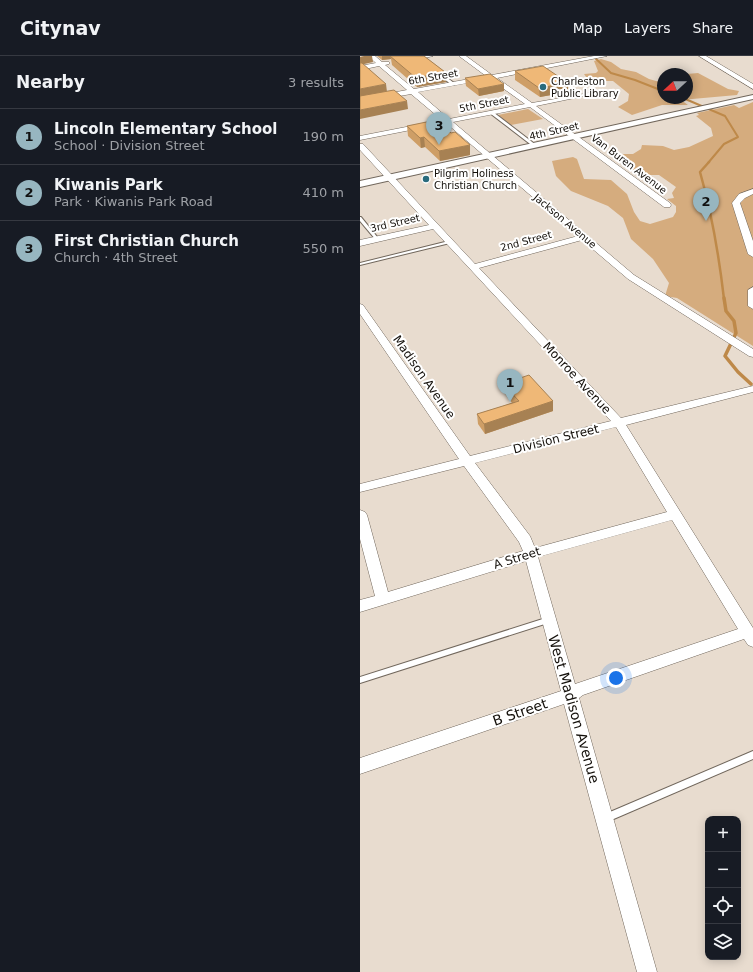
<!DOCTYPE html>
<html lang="en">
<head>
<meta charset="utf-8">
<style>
  :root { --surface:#171b24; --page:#20242c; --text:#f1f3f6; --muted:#9ea1a6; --line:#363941; --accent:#97b6c0 }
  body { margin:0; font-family:"DejaVu Sans",sans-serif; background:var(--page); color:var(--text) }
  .controls { position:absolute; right:12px; bottom:12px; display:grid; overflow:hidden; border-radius:8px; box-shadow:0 2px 10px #0003 }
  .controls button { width:36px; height:36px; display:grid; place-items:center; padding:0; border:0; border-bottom:1px solid var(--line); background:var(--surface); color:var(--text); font:20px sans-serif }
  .compass { position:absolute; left:297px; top:12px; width:36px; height:36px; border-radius:50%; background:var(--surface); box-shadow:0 2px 10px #0003; rotate:249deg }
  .you { position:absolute; left:256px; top:622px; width:14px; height:14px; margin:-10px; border:3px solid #fff; border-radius:50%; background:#1a73e8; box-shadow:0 0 0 6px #1a73e833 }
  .badge { display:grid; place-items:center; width:26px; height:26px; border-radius:50%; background:var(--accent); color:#111; font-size:13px; font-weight:700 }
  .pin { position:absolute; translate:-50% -33px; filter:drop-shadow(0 1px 2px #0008) }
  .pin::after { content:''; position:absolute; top:21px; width:14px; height:12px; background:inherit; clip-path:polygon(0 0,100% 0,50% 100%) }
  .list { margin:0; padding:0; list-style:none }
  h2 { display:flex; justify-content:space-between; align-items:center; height:52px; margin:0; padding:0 16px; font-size:17px }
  h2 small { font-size:13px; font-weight:400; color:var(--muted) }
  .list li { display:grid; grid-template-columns:26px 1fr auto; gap:12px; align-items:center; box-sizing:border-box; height:56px; padding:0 16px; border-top:1px solid var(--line) }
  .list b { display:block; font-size:15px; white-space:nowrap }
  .list p { margin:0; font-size:13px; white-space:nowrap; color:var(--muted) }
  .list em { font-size:13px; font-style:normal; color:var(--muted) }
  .icon { flex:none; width:22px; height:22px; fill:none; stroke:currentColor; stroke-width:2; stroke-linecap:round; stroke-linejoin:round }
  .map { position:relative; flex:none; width:393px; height:916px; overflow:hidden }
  header { display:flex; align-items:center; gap:24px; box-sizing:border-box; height:56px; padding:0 20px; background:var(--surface); border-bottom:1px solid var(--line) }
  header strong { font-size:19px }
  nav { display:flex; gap:22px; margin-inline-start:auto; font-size:14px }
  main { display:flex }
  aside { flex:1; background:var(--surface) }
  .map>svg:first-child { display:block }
  .green { fill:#d5ac7e }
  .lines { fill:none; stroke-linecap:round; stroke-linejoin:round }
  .stream-far2 { stroke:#be8949; stroke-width:2 }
  .stream-far1 { stroke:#be8949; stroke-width:2.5 }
  .stream { stroke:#be8949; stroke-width:3.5 }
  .service-casing { stroke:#71675c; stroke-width:2 }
  .minor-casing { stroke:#71675c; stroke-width:1 }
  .tertiary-casing { stroke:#71675c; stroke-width:2 }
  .service { fill:#fff; fill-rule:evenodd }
  .minor { fill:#fff; fill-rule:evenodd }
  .tertiary { fill:#fff; fill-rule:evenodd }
  .wall { fill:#ce9e66 }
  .shaded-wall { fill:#a78153 }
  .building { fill:#efb877; stroke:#a78153 }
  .poi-dot { fill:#296b7d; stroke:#fff; stroke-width:1.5 }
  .labels { text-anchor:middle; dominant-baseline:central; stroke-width:4; stroke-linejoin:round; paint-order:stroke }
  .far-street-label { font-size:10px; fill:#130f0a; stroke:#fff }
  .far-poi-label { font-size:10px; fill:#130f0a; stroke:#fff; text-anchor:start }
  .street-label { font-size:12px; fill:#130f0a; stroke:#fff }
  .near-street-label { font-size:14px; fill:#130f0a; stroke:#fff }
</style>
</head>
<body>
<header>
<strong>Citynav</strong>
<nav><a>Map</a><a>Layers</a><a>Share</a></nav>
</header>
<main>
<aside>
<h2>Nearby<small>3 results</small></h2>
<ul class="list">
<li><span class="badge">1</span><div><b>Lincoln Elementary School</b><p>School · Division Street</p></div><em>190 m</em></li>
<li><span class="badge">2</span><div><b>Kiwanis Park</b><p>Park · Kiwanis Park Road</p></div><em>410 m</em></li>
<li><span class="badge">3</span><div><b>First Christian Church</b><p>Church · 4th Street</p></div><em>550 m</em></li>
</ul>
</aside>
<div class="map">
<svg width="393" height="916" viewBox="0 0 393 916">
  <rect width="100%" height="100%" fill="#e8dccf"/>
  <g class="green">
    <path d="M241 3 251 6 261 13 276 16 289 23 303 27V42H327V18L338 17 368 33 379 35 377 39 321 44 328 49H302L272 59 258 51 268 45 269 38 253 25H229L224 18 236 17 238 15 234 5Z"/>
    <path d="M393 46V290L317 242 305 240 309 227 293 203 271 183 263 162 248 150 211 135 196 120 192 105 213 101 217 103 224 123 251 124 267 138 274 156 280 165 290 168 313 161 316 156V150L307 143 314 142 312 137 316 131 299 119H280L258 104 257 98H273L281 93 282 89 303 90 314 94 329 91 353 80 351 72 336 60 339 59 337 57 374 49 379 52Z"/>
    <path d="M168 53 183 63 151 69 138 59Z"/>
  </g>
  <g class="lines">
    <g class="stream-far2">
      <path d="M233 0 251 17 275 24 303 35"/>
      <path d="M323 42 365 60 378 81 364 88 348 107"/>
    </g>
    <path class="stream-far1" d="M349 106 340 116C352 158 359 200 364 243"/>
    <path class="stream" d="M364 242 366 255 374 265 376 277 365 300 378 316 391 328"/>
    <defs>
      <g id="service">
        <path d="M79 17H81L94 27V29H92L79 19Z"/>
        <path d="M131 56H133L176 89V91H174L131 58Z"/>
        <path d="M0 161H1L18 182V184H16L0 165Z"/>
        <path d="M89 185H90V187L0 209V207Z"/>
        <path d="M189 561 191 562 192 564 191 566 0 627V621Z"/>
        <path d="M393 695V703L249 765 246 766 243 765 242 762 243 759Z"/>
      </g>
      <g id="minor">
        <path d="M8 0H15L22 6H29V8L25 9 54 33 126 20 99 0H106L132 19 234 0H247L137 22 172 47 229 37V39L176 50 310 147 311 149 310 151H304L170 51 93 66 274 219 393 293V301L389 300 268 223 222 184 119 212 261 362 393 330V336L266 369 393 572V591L388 589 384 583 223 639 219 642 297 916H277L204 648 0 718V702L201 635 166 505 0 556V544L15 540 0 483V454L5 456 7 459 28 536 163 495 159 486 104 410 0 436V428L99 403 0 258V248L3 249 110 400 251 365 73 173 0 190V184L69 169 0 94V88H3L115 208 218 180 86 67 0 84V80L82 64 51 38 0 47V43L47 34 19 10 0 14V10L16 7ZM130 23 165 48 89 63 58 36ZM256 371 307 456 175 492 170 480 115 407ZM312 464 378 573 215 628 178 501Z"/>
        <path d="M60 0H73L48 6 45 4Z"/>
        <path d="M339 0H346L393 28V33Z"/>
        <path d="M393 133V138L385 142 380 147 393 185V201L388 198 372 147 379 138Z"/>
        <path d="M393 231V253L388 250V234Z"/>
      </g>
      <path id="tertiary" d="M393 39V43L0 131V125Z"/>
    </defs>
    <use href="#service" class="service-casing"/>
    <use href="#minor" class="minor-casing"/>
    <use href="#tertiary" class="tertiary-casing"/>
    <use href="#service" class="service"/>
    <use href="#minor" class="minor"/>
    <use href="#tertiary" class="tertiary"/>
  </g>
  <g class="wall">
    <path d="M17 0H64L85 16 86 26 57 31 32 9 31 3 22 4Z"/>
    <path d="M155 15 208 36 180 41 155 24Z"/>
    <path d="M105 22 144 35 119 40 106 30Z"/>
    <path d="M47 70 110 99 80 105 65 91 61 92 48 80Z"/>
    <path d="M143 328 193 345V355L125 378 118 368 117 358 152 347 144 337Z"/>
  </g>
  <g class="shaded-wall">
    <path d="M4 0H12L13 6 0 9V1Z"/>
    <path d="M22 0H47H30L31 3 22 4Z"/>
    <path d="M85 16 86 26 57 31 56 22Z"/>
    <path d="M208 27V36L180 41 179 32Z"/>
    <path d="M26 28 27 36 0 41V33Z"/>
    <path d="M144 28V35L119 40 118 33Z"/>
    <path d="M47 45 48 53 0 63V54Z"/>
    <path d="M64 81 65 91 61 92 60 82Z"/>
    <path d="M110 89V99L80 105 79 95Z"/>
    <path d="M193 345V355L125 378 124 368Z"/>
  </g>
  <g class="building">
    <path d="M30 0H64L85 16 56 22Z"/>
    <path d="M0 7H2L26 28 0 33Z"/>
    <path d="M183 10 208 27 179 32 155 15Z"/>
    <path d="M130 18 144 28 118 33 105 22Z"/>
    <path d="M34 34 47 45 0 54V40Z"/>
    <path d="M76 64 91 77 95 76 110 89 79 95 64 81 60 82 47 70Z"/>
    <path d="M169 319 193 345 124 368 117 358 159 345 143 328Z"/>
  </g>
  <g class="poi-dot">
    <circle cx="183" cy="31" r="4"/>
    <circle cx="66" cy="123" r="4"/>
  </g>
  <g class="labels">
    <g class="far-street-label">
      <text transform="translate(73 21) rotate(-10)">6th Street</text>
      <text transform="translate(124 48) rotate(-11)">5th Street</text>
      <text transform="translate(194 75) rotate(-13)">4th Street</text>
      <text transform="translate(269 108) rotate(37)">Van Buren Avenue</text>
      <text transform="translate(205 165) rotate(40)">Jackson Avenue</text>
      <text transform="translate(35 167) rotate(-13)">3rd Street</text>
      <text transform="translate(166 185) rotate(-15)">2nd Street</text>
    </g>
    <g class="far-poi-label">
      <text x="191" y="25">Charleston<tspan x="191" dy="12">Public Library</tspan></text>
      <text x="74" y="117">Pilgrim Holiness<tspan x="74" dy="12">Christian Church</tspan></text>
    </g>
    <g class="street-label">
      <text transform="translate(64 321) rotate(55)">Madison Avenue</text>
      <text transform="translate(217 322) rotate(47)">Monroe Avenue</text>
      <text transform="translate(196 383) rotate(-14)">Division Street</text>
      <text transform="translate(157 502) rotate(-17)">A Street</text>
    </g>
    <g class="near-street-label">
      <text transform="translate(214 653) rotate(74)">West Madison Avenue</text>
      <text transform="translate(160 656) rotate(-19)">B Street</text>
    </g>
  </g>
</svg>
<div class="controls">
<button>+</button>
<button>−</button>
<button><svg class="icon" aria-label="locate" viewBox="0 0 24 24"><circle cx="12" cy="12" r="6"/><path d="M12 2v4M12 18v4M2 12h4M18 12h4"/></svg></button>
<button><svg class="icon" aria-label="layers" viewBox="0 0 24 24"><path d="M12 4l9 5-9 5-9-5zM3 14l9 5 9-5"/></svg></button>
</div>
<svg class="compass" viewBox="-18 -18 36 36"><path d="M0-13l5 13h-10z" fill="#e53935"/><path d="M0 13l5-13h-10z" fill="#9ea1a6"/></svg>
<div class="you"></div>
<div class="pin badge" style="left:150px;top:346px">1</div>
<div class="pin badge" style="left:346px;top:165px">2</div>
<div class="pin badge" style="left:79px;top:89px">3</div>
</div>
</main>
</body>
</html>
